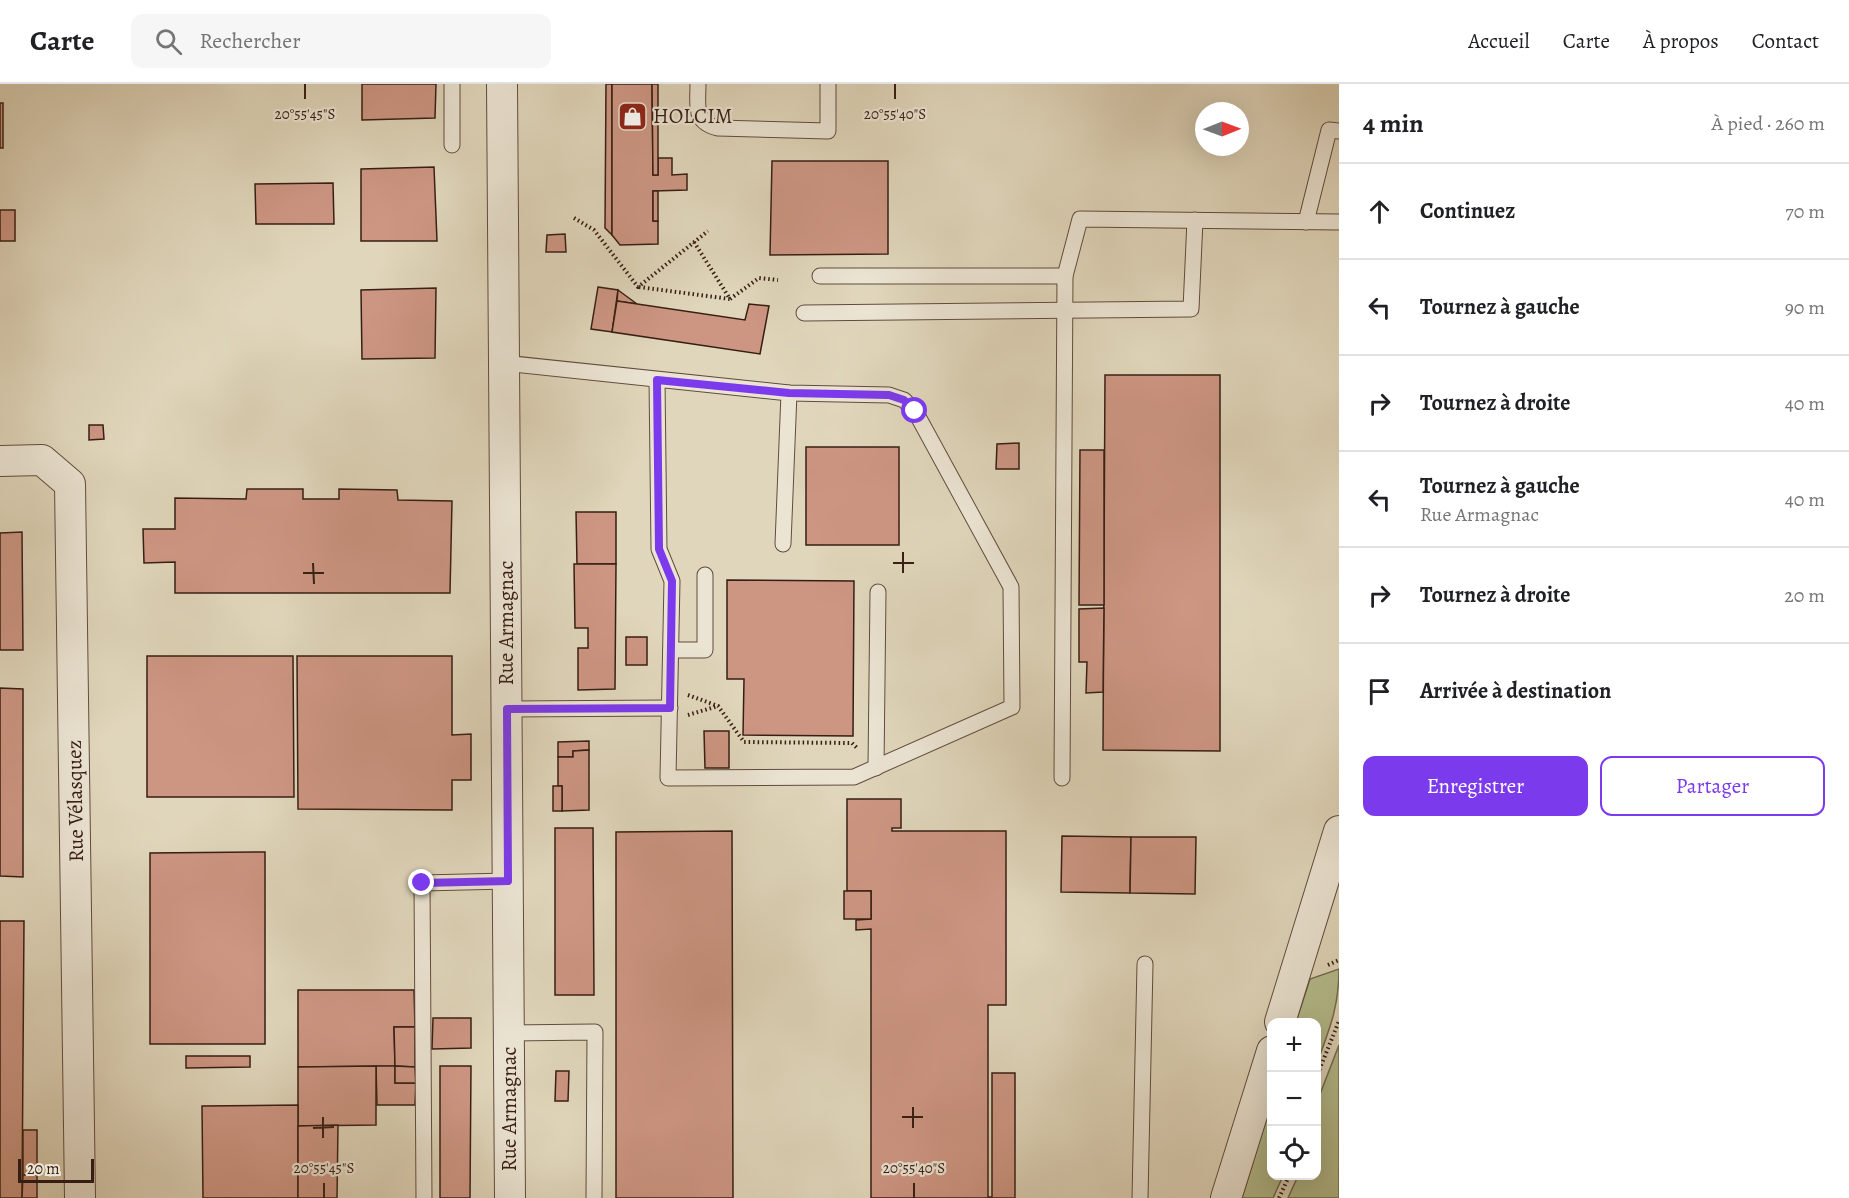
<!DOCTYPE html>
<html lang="fr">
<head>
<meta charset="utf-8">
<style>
  :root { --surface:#fff; --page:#f6f6f6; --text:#202124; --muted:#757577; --line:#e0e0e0; --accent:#7c3aed }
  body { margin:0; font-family:Alegreya,serif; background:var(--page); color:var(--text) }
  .controls { position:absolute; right:18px; bottom:18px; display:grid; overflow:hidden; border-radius:12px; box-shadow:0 6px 24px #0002 }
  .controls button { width:54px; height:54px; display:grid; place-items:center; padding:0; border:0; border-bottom:2px solid var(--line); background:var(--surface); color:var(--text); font:30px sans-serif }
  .compass { position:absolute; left:1195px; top:18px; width:54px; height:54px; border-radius:50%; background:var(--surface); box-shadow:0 6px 24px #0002; rotate:89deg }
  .scale { position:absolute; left:18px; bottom:15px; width:76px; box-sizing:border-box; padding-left:6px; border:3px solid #371e14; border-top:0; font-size:16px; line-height:21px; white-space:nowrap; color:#371e14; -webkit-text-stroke:4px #ebe4d3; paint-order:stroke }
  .stop { position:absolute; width:18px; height:18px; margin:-14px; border:4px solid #7c3aed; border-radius:50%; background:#fff }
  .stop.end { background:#7c3aed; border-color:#fff; box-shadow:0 2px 6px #0008 }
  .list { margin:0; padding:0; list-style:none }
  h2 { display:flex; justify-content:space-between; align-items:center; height:78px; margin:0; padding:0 24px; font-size:26px }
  h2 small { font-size:20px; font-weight:400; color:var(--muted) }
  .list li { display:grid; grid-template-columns:39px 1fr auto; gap:18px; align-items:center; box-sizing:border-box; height:96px; padding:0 24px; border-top:2px solid var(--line) }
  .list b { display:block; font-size:22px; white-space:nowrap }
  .list p { margin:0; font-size:20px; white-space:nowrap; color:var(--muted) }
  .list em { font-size:20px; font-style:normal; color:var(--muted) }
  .actions { display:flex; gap:12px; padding:18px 24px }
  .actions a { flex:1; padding:14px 0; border:2px solid var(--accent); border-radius:12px; text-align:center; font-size:21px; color:var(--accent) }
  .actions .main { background:var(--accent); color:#fff }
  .icon { flex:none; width:33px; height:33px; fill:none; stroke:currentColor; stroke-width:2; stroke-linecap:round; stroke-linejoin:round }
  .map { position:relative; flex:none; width:1339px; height:1114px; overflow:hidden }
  header { display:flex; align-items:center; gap:36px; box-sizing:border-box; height:84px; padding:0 30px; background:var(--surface); border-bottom:2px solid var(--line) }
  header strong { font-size:28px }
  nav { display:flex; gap:33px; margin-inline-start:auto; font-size:21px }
  .search { width:420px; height:54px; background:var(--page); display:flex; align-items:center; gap:15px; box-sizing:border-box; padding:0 21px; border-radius:12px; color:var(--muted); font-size:22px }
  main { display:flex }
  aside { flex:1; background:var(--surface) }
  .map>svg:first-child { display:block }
  .green { fill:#b5bd8e; stroke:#766e51; stroke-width:1.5 }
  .building { fill:#cd9683; stroke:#371e14; stroke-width:1.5 }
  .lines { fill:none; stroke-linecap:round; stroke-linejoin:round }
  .service-casing { stroke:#614c3e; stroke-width:17 }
  .minor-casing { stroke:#614c3e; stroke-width:32 }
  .path { stroke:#371e14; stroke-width:4; stroke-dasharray:1.5 3; stroke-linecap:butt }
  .service { stroke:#ebe4d3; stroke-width:15 }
  .minor { stroke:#ebe4d3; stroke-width:30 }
  .route { stroke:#7c3aed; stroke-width:8 }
  .ticks { fill:none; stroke:#371e14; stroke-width:2 }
  .labels { text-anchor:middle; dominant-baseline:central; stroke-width:4.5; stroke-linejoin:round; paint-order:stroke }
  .poi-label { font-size:21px; fill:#371e14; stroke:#ebe4d3; text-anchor:start }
  .street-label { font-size:21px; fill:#371e14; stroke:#ebe4d3 }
  .ticks-label { font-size:15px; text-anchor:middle; fill:#371e14; stroke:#ebe4d3; stroke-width:4.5; stroke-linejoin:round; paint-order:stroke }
</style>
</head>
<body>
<header>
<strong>Carte</strong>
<div class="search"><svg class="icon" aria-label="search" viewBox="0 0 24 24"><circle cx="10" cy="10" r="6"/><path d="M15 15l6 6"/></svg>Rechercher</div>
<nav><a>Accueil</a><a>Carte</a><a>À propos</a><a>Contact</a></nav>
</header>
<main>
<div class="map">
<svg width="1339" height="1114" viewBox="0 0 1339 1114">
  <rect width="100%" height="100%" fill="#e0d6bb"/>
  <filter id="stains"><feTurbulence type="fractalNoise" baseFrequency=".00333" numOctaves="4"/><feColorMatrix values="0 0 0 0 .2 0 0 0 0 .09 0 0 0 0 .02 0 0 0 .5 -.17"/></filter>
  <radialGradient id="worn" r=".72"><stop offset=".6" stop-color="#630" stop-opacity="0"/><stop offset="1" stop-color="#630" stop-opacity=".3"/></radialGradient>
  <g class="green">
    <path d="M1339 885C1339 922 1330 944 1317 979L1316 938H1296L1310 895Z"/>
    <path d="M1339 961V1114H1288L1298 1092H1316L1317 1018Z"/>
    <path d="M1271 1019 1272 1092H1283L1273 1114H1242Z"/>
  </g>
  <g class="building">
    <path d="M362 0H436L435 34 362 36Z"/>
    <path d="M606 0H612V151L605 144Z"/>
    <path d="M612 0H652L653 91H658V74H672V91L687 90V106L653 107V137H658V160L620 161 612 151Z"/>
    <path d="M652 0H658V91H653Z"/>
    <rect x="0" y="19" width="3" height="45"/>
    <path d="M772 77H888V170L770 171Z"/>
    <path d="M434 83 437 157H361V85Z"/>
    <path d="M333 99 334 140H256L255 100Z"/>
    <rect x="653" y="107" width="5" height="30"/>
    <rect x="0" y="126" width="15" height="31"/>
    <path d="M565 150 566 168H546L547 151Z"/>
    <path d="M598 203 618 206 612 248 591 245Z"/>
    <path d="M436 204 435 274 362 275 361 206Z"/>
    <path d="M618 206 637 220 617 217Z"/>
    <path d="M617 217 745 236 749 220 769 222 760 270 612 248Z"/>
    <path d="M1105 291H1220V667L1103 666Z"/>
    <path d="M89 341H103L104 355 89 356Z"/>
    <path d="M1019 359V385H996L997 360Z"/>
    <rect x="806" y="363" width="93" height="98"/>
    <path d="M1080 366H1104V521H1079Z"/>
    <path d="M247 405H303V415H339V405L397 406 398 416 452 417 450 509H175V478L144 479 143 445H175V414L246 415Z"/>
    <path d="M576 428H616V480H577Z"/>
    <path d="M22 448 23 566H0V449Z"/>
    <path d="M574 480H616L615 605 578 606V564H588V544H575Z"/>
    <path d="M727 496 854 497 853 652 743 651 744 595H727Z"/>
    <path d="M1104 524 1103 608 1086 609 1087 578H1079V525Z"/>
    <rect x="626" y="553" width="21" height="28"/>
    <path d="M147 572H293L294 713H147Z"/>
    <path d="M297 572H452V651L471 650V696H452V726L298 725Z"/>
    <path d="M0 604 23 605V793L0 792Z"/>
    <path d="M704 647H729V684H705Z"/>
    <path d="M589 657V666L573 667V673H558V658Z"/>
    <path d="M589 666V726L562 727V702H558V673H573V667Z"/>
    <rect x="553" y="702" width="9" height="25"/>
    <path d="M847 715H901V744H892V747H1006V921H988V1113H992V989H1015V1114H871V845L856 846V836L871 835V807H847Z"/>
    <path d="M555 744H593L594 911H555Z"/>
    <path d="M732 747 733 1114H616V748Z"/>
    <path d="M1062 752 1131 753 1130 809 1061 808Z"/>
    <path d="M1131 753H1196L1195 810 1130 809Z"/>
    <path d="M265 768V960H150V769Z"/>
    <rect x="844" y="807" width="27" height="28"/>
    <path d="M0 837H24L22 1114H0Z"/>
    <path d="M298 906H414L415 943H394L395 982 298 983Z"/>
    <path d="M433 934H471V964L432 965Z"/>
    <path d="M394 943H415V983L395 982Z"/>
    <path d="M186 972H250V983L186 984Z"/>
    <path d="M376 982H395V999H416L415 1021H377Z"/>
    <path d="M376 982V1041L298 1042V983Z"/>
    <path d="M395 982 415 983 416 999H395Z"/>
    <path d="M440 982H471L470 1114H440Z"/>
    <path d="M556 987H569L568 1017H555Z"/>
    <path d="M298 1021V1114H203L202 1022Z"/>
    <path d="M338 1041 337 1114H298V1042Z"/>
    <rect x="23" y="1046" width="14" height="45"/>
    <path d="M23 1091H37V1114H22Z"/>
  </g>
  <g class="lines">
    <defs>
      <g id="service">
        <path d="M698 0C698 22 693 38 718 44L828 47V0"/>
        <path d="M452 61V0"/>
        <path d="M1306 138 1329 46 1339 47"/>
        <path d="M820 192H1065"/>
        <path d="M804 229 1191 225 1195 136"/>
        <path d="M504 279 789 309 889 311 904 316 915 327 1011 503 1012 623 854 693 668 694 672 497 659 465 657 296"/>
        <path d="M783 460 789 309"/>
        <path d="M671 566H705V491"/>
        <path d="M507 625 670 624"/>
        <path d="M876 684 878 508"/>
        <path d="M1062 694 1065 192 1080 135 1339 138"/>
        <path d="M509 949 595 948 594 1114"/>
        <path d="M424 1114 422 799 508 797"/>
        <path d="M1140 1114 1145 880"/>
      </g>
      <g id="minor">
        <path d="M502 0 510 1114"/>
        <path d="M0 377 42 376 70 400 80 1114"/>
        <path d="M1280 938 1339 747"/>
        <path d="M1226 1114 1272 967"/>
      </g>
    </defs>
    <use href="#service" class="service-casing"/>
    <use href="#minor" class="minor-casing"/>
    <g class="path">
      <path d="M574 134 594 146 638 203 708 147"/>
      <path d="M694 158 730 215 759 194 778 196"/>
      <path d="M639 203 730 215"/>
      <path d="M688 611 718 622 744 658 852 659 857 664"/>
      <path d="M688 631 718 622"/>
      <path d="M1328 881 1339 876"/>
      <path d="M1316 994 1339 937"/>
      <path d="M1279 1114 1289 1092"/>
    </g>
    <use href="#service" class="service"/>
    <use href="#minor" class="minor"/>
  </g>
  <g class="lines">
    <path class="route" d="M422 799 508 797 507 625 670 624 672 497 659 465 657 296 789 309 889 311 904 316 915 327"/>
  </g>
  <path class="ticks" d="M305 0V15M895 0V15M903 468V489M313 479 314 500M893 479H914M303 489H324M913 1023V1044M323 1033V1054M902 1033H923M313 1044 334 1043M324 1099V1114M914 1099V1114"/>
  <defs>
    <symbol id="shop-square" viewBox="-11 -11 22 22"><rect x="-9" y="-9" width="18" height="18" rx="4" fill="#8f2418" stroke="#ebe4d3"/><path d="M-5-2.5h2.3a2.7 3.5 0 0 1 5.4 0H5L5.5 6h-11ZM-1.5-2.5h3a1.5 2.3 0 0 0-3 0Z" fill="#fff"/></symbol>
  </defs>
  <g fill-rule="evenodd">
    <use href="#shop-square" x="616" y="16" width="33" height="33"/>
  </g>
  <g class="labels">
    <g class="poi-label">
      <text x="653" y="32">HOLCIM</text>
    </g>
    <g class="street-label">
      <text transform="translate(506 539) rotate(-90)">Rue Armagnac</text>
      <text transform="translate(75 717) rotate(-91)">Rue Vélasquez</text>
      <text transform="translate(509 1025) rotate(-90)">Rue Armagnac</text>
    </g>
  </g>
  <g class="ticks-label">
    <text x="305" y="35">20°55'45"S</text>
    <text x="895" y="35">20°55'40"S</text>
    <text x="324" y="1089">20°55'45"S</text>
    <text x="914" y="1089">20°55'40"S</text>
  </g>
  <rect width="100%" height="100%" filter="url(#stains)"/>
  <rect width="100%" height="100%" fill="url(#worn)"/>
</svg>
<div class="controls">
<button>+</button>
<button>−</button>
<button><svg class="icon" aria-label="locate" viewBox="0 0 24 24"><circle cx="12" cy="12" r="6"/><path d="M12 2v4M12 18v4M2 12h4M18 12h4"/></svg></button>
</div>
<svg class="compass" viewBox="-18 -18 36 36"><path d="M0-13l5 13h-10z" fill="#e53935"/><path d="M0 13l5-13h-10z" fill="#757577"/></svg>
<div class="scale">20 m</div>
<div class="stop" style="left:915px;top:327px"></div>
<div class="stop end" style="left:422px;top:799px"></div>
</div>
<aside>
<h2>4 min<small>À pied · 260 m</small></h2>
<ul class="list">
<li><svg class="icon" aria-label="ahead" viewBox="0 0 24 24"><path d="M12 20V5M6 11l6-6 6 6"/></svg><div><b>Continuez</b></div><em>70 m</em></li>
<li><svg class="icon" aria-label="left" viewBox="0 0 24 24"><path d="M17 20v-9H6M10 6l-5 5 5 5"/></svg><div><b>Tournez à gauche</b></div><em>90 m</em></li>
<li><svg class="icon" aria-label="right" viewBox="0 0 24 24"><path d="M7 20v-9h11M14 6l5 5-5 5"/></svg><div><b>Tournez à droite</b></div><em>40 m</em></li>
<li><svg class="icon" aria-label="left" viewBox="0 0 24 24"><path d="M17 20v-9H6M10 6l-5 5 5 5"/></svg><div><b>Tournez à gauche</b><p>Rue Armagnac</p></div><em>40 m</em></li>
<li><svg class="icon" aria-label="right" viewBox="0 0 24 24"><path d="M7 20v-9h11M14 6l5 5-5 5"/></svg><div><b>Tournez à droite</b></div><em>20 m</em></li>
<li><svg class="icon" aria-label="arrive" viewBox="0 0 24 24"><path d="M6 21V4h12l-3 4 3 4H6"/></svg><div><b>Arrivée à destination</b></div></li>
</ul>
<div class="actions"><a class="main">Enregistrer</a><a>Partager</a></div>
</aside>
</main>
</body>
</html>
